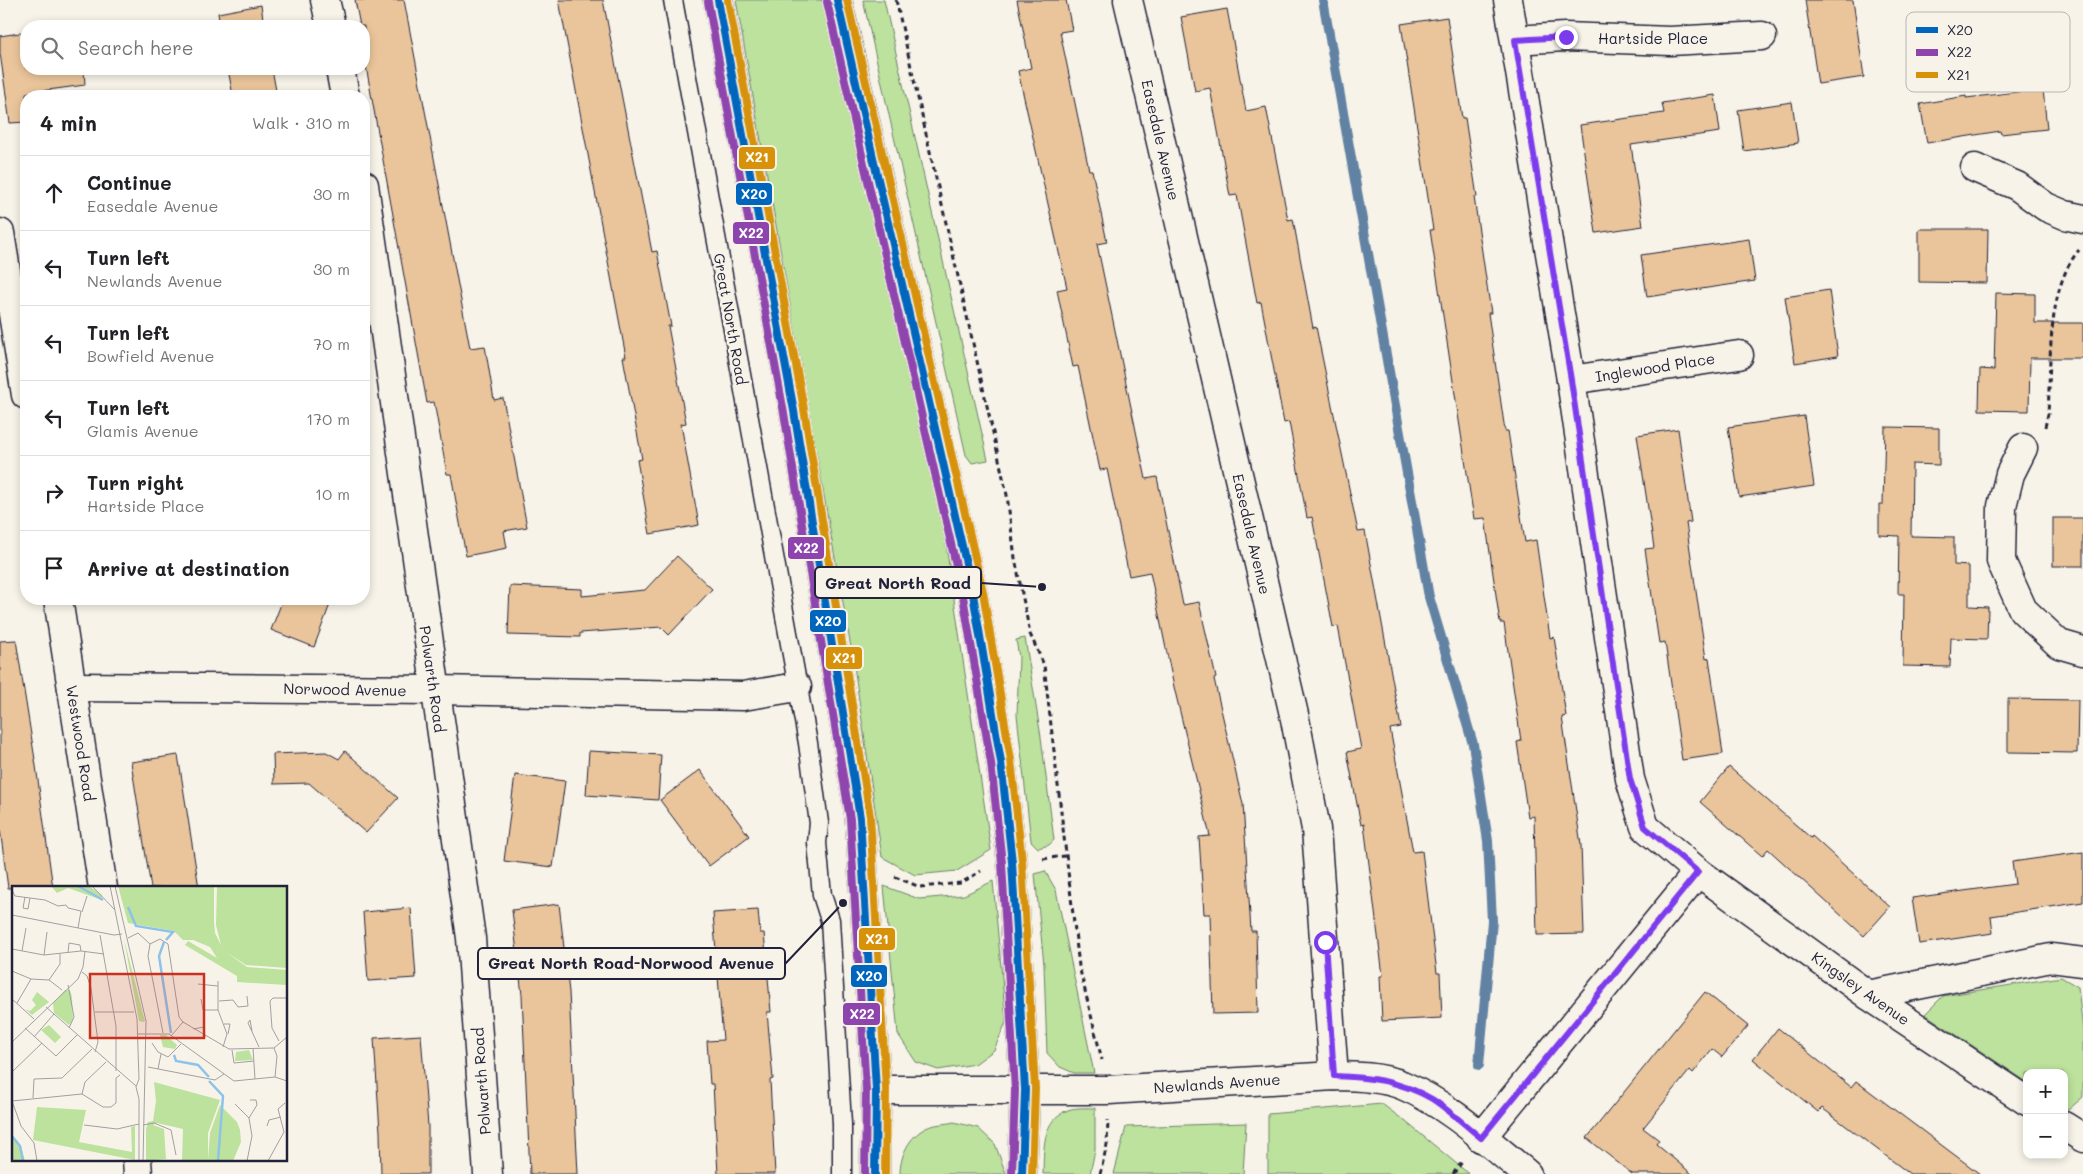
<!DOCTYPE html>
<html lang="en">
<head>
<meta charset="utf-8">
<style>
  :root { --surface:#fff; --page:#f6f6f6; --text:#202124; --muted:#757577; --line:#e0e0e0 }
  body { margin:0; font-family:Mali,sans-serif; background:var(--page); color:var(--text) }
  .controls { position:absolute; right:15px; bottom:15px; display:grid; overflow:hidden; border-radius:10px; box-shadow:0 2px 8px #0003 }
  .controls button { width:45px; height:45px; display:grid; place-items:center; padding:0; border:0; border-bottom:1px solid var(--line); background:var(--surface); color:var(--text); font:25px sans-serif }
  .stop { position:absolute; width:15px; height:15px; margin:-11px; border:4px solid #7c3aed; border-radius:50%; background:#fff }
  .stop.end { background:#7c3aed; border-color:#fff; box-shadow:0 1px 5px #0008 }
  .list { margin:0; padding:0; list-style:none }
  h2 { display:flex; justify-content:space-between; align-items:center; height:65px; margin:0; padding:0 20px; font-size:21px }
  h2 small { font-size:16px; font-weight:400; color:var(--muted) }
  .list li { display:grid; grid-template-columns:32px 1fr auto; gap:15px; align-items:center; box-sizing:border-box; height:75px; padding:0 20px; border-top:1px solid var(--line) }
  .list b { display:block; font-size:19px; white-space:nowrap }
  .list p { margin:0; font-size:16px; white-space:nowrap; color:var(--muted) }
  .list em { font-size:16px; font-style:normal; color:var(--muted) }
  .icon { flex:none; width:28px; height:28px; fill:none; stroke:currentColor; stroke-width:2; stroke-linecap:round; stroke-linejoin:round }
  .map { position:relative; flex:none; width:2083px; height:1174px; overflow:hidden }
  .search { position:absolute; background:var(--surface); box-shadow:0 2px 8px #0003; left:20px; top:20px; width:350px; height:55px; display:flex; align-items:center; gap:12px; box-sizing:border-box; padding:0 18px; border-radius:20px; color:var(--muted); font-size:19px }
  .panel { position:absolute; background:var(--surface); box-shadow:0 2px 8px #0003; left:20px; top:90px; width:350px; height:515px; border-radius:20px }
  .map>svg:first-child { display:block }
  .green { fill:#bce29d; stroke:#6f826c }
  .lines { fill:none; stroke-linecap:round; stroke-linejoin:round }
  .stream { stroke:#6282a4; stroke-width:10 }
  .building { fill:#eac59b; stroke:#22223b }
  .service-casing { stroke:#22223b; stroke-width:21 }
  .minor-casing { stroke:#22223b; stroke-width:31 }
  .secondary-casing { stroke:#22223b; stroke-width:31 }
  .path { stroke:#22223b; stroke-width:3; stroke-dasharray:5 4; stroke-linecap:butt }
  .service { stroke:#f7f3e8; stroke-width:18 }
  .minor { stroke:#f7f3e8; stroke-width:28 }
  .secondary { stroke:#f7f3e8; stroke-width:28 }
  .bus-1-casing { stroke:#f7f3e8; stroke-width:11 }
  .bus-2-casing { stroke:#f7f3e8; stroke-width:11 }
  .bus-3-casing { stroke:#f7f3e8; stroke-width:11 }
  .bus-1 { stroke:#0065bd; stroke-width:8 }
  .bus-2 { stroke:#8e44ad; stroke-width:8 }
  .bus-3 { stroke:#d79209; stroke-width:8 }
  .route { stroke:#7c3aed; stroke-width:6 }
  .labels { text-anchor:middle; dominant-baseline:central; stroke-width:5; stroke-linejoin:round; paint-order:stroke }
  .street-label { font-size:15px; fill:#22223b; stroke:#f7f3e8 }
  .inset-river { fill:none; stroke:#8dc2ea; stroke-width:2.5 }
  .inset-road { fill:none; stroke:#a29fa3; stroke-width:1 }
  .view { fill:#c8321e; fill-opacity:0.15; stroke:#c8321e; stroke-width:2.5 }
  .inset-edge { fill:none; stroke:#22223b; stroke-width:2.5 }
  .key { fill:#f7f3e8; stroke:#b7b4b4; stroke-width:1 }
  .key-label { font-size:14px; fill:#22223b }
  .leader { fill:none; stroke:#22223b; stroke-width:2 }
  .callout-dot { fill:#22223b; stroke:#f7f3e8; stroke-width:2 }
  .callout { fill:#f7f3e8; stroke:#22223b; stroke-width:2 }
  .callout-label { font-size:16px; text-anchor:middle; font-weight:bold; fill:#22223b }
  .line-badge { stroke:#f7f3e8; stroke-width:2 }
  .badge-label { font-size:14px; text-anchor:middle; font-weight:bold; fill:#fff }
</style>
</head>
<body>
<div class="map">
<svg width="2083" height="1174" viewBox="0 0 2083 1174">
  <rect width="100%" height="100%" fill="#f7f3e8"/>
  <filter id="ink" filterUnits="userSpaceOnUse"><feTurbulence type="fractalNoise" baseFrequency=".02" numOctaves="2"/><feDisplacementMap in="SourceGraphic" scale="10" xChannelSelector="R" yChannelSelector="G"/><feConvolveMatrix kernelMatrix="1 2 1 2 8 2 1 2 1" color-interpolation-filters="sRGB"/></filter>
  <g filter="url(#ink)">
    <g class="green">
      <path d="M736 0H822L944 531 991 850 957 871 915 875 882 857 853 659Z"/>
      <path d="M863 0H884L988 460 972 463 966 455Z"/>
      <path d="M1025 638 1041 737 1054 840 1049 845 1038 848 1031 841 1017 715 1019 657 1016 640Z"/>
      <path d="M1045 871 1056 890 1094 1073H1074L1060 1067 1047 1053 1044 965 1035 874Z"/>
      <path d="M993 881 1006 1022 994 1050 975 1064 938 1070 916 1062 898 1034 884 886 919 899 964 895Z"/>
      <path d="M2061 977 2078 987 2083 1031V1097L2068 1110 2064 1107V1073H2027V1082L1925 1014 1943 996Z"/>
      <path d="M1382 1104 1406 1122 1469 1174H1268V1114Z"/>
      <path d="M1095 1108V1150L1090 1174H1043C1044 1150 1041 1120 1068 1110 1076 1107 1087 1108 1095 1108Z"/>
      <path d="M954 1122 978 1128 995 1144 1006 1174H900C900 1156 909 1136 926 1128 934 1124 946 1124 954 1122Z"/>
      <path d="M1246 1123 1243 1174H1114L1126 1127Z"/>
    </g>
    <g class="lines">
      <path class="stream" d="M1323 0 1429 597 1473 744 1488 841 1492 921 1479 1065"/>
    </g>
    <g class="building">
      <path d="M355 0H404L470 348 485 346 494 400 503 398 527 527 504 531 507 548 466 556 451 474H447L434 402 427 403 364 55V26H360Z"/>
      <path d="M559 0H603L652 252 657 251 671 326H668L686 423 681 424 699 525 650 534 637 460 642 459 623 357H626Z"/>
      <path d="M1017 0H1066L1072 30 1060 32 1089 170H1092L1107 242 1097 244 1146 479 1157 477 1183 605 1199 602 1216 678 1214 679 1243 804 1251 931H1256L1258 1013 1213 1014 1210 914H1204L1199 837 1210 836 1174 687 1150 572 1129 576 1107 469 1100 470 1078 366 1073 367 1057 290 1067 288 1018 71 1031 68Z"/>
      <path d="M1805 0H1853L1864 77 1818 84Z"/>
      <path d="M261 5 264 26H220L218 13Z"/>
      <path d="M1227 9 1246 111 1266 107 1288 220 1293 219 1313 328 1316 327 1358 532 1365 531 1401 727 1390 729 1413 852 1422 851 1437 973H1440L1442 1018 1382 1021 1380 976H1383L1364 824 1361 825 1347 752 1361 749 1338 626 1333 627 1312 517 1307 518 1289 422 1284 423 1261 302 1257 303 1237 195 1230 196 1210 88 1195 91 1181 17Z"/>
      <path d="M1447 17 1462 118H1465L1477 197H1474L1491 313H1488L1505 431H1508L1525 542 1536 540 1550 638 1554 637 1566 716 1562 717 1581 845 1584 934 1537 935 1534 816 1528 817 1517 742 1521 741 1504 623H1500L1485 518 1474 519 1430 230H1433L1401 24Z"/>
      <path d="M26 32V69H84L85 85 26 93V122L10 123 0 53V36Z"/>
      <path d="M228 69H272L277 96H233Z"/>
      <path d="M2043 89 2047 129 2001 134 2000 131 1927 143 1920 104 1966 96V98Z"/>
      <path d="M1715 95 1720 132 1631 145 1643 226 1596 233 1580 125 1664 113 1662 103Z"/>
      <path d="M1792 102 1798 143 1744 151 1738 110Z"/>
      <path d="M1919 229H1988L1987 283 1919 282Z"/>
      <path d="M1749 239 1755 281 1647 297 1641 255Z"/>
      <path d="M1829 290 1838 356 1795 363 1785 297Z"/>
      <path d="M1996 293 2035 294V323H2083V358H2030L2029 411 1979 410 1980 369 1994 370Z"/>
      <path d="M1804 416 1814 486 1739 497 1728 427Z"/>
      <path d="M1885 427 1939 428V465L1912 464 1911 536 1954 537V565L1969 566V606L1988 607 1987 639 1951 638 1950 667 1903 666 1904 594H1898L1899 536 1879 535V504H1883Z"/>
      <path d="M1678 429 1691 522 1686 523 1706 659 1709 658 1723 754 1682 760 1665 642 1659 643 1645 549 1654 548 1637 435Z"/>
      <rect x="2053" y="518" width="30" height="48"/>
      <path d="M677 556 712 589 669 635 661 627 580 633V637L508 635 510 586 582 589V596L645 590Z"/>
      <path d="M283 599H332L314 647 271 630Z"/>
      <path d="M16 640 36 766 53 888H8L0 829V641Z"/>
      <path d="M2008 699 2078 700 2077 753 2008 752Z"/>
      <path d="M345 751 398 798 366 833 309 783 274 784 273 754 326 752 339 759Z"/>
      <path d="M589 751 661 755 658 800 586 795Z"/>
      <path d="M178 755 199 888H151L131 762Z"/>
      <path d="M1729 767 1811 838 1812 836 1890 907 1864 936 1768 849 1762 856 1700 802Z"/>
      <path d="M700 770 749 836 709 866 660 800Z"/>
      <path d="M515 775 565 781 553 867 504 861Z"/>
      <path d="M2083 852V902L1991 916 1993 933 1919 944 1912 898 2015 884 2012 862Z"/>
      <path d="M559 904 569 992 578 1174H530L522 995 512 910Z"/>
      <path d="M411 908 416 978 368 981 363 912Z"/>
      <path d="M758 910 760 933H764L771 1012H767L773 1079 770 1080 775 1174H718L713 1084H710L707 1041 723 1040 713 913Z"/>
      <path d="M1705 992 1748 1026 1722 1057 1712 1049 1693 1073 1690 1070 1643 1128 1659 1140 1656 1144 1692 1174H1632L1587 1138Z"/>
      <path d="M1778 1028 1851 1087 1856 1081 1980 1174H1910L1822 1108 1818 1112 1753 1059Z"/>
      <path d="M421 1035 428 1126V1174H381L380 1132 374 1038Z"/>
    </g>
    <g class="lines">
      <defs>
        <path id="service" d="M673 0 808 743 819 823 817 843 822 895 830 920 842 1124V1174"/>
        <g id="minor">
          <path d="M325 0 331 26"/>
          <path d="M1128 0 1295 719 1316 829 1334 1076"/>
          <path d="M1508 0 1571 380 1630 779 1645 827 1698 872 1868 995 2027 1101"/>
          <path d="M1515 40 1565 37 1670 41 1762 36"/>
          <path d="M340 69 345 96"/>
          <path d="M1975 168 2017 186 2046 207 2065 215 2083 219"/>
          <path d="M364 185 471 938 488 1174"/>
          <path d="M0 233 26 395"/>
          <path d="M1571 380 1739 355"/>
          <path d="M2023 448 2010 474 2002 506 2001 561 2023 610 2059 644 2083 651"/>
          <path d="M58 599 103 888"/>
          <path d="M72 687 435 690 743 696 797 687"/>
          <path d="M1868 995 2051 958 2083 962"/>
          <path d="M876 1090H1109L1334 1076C1357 1076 1381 1077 1402 1085 1448 1104 1489 1143 1527 1174"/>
          <path d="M2064 1126 2083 1138"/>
          <path d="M1481 1138 1698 872"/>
          <path d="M137 1160 138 1174"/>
        </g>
        <g id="secondary">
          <path d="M718 0 794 411 860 818 876 1090 875 1174"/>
          <path d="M837 0 973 594 1001 762 1012 862 1025 1090 1022 1174"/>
        </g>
      </defs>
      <use href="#service" class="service-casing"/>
      <use href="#minor" class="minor-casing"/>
      <use href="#secondary" class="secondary-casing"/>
      <g class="path">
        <path d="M896 0 1007 495 1015 558 1030 634 1044 665 1079 966 1102 1060"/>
        <path d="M2045 427 2048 414C2051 364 2046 289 2079 250"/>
        <path d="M1043 859 1065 856"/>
        <path d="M895 877 920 887 961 883 981 871"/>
        <path d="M1100 1174 1107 1145 1108 1120"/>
        <path d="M1453 1174 1462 1162"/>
      </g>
      <use href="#service" class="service"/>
      <use href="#minor" class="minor"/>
      <use href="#secondary" class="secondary"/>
      <defs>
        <g id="bus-1">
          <path d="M718 0 794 411 860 818 876 1090 875 1174"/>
          <path d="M837 0 973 594 1001 762 1012 862 1025 1090 1022 1174"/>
        </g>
        <g id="bus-2">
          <path d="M708 2 784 413 850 819 866 1090 865 1174"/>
          <path d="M827 2 963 596 991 763 1002 863 1015 1090 1012 1174"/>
        </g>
        <g id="bus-3">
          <path d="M728 0 804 409 870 816 886 1089 885 1174"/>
          <path d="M847 0 983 592 1011 760 1022 861 1035 1089 1032 1174"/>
        </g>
      </defs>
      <use href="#bus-1" class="bus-1-casing"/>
      <use href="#bus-2" class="bus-2-casing"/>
      <use href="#bus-3" class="bus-3-casing"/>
      <use href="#bus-1" class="bus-1"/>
      <use href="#bus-2" class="bus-2"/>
      <use href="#bus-3" class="bus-3"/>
    </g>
  </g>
  <g class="lines" filter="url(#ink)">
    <path class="route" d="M1325 942 1334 1076C1369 1077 1401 1081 1432 1099 1449 1110 1465 1125 1481 1138L1698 872 1645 827 1630 779 1571 380 1515 40 1566 37"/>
  </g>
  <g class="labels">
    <g class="street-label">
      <text x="1653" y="38">Hartside Place</text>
      <text transform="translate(1161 140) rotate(77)">Easedale Avenue</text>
      <text transform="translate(731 319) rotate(80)">Great North Road</text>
      <text transform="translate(1655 367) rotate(-9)">Inglewood Place</text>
      <text transform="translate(1252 534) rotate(77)">Easedale Avenue</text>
      <text transform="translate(433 679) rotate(82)">Polwarth Road</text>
      <text transform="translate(345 689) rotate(1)">Norwood Avenue</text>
      <text transform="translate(81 743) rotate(81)">Westwood Road</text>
      <text transform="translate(1861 988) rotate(35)">Kingsley Avenue</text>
      <text transform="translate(481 1081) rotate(-94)">Polwarth Road</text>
      <text transform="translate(1217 1083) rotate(-4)">Newlands Avenue</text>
    </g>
  </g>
  <g transform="translate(12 886)">
    <rect width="275" height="275" fill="#f7f3e8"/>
    <path d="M39 0H77L90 9V14L56 2 45 7ZM106 0H202V36L203 47 209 59 204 39 205 0H275V82L234 79 214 66 235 81 275 84V99L225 96V90L173 59 176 55 205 72 198 61 181 54H171L162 45 116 37ZM112 53 133 135 131 136 127 135ZM53 104H58L60 111 61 134 57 139 42 127 41 117ZM25 106 37 116 20 129 13 123 18 125 24 119 20 114ZM37 139 49 151 43 157 29 144ZM148 149H154L165 159 163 163 151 161ZM237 164 241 174 223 175 224 166ZM142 196 208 214 196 247V275L170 274 171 243 145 237 141 239 152 243 154 273 134 275V243L136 236 141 235 144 215ZM208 219 225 236 228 244 229 256 221 275 196 274 198 247ZM25 221 74 224 67 256 120 266 119 241 123 240V274L21 254ZM0 251 9 260 13 275H0Z" fill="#bce29d"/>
    <path class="inset-river" d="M66 0 91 14M116 21 124 40 161 46 154 54M152 56 147 70 159 147M162 169 164 175 186 179 197 191M197 195 211 210 206 275M0 250 8 260 11 275"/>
    <path class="inset-road" d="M80 0 103 24M98 0 125 133 127 193 124 201 127 213V275M103 0 134 135 131 275M0 4 3 10 33 14 46 20 54 19 56 22 69 25 66 42M13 11 11 22 16 23 18 12M70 26 75 10M0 29 102 49 110 48M88 49 104 140V185M116 52 126 47 138 58 148 53 156 58 167 131 171 136 217 163 262 162M138 58 136 70 151 147M0 63 32 69 69 65 92 68M10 65 14 42M56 67 57 57 68 59 69 65M32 69 35 46M0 85 19 93 37 94 50 104M70 86 75 90 79 102 86 156 83 166M37 94 48 78V68M206 95V124L215 148 211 161M186 98 206 100M56 99 62 131 57 142M0 113 22 133M189 113 191 124H206M207 115 221 114 226 121 236 120 235 110M5 117 19 93M34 121 124 200M83 126H122M212 138H218L216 148M13 142 44 170 65 149M181 143 192 141 193 151M240 145 238 134 236 137 247 161M126 148H157L222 195 263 191 275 195M159 150 171 136M22 151 42 128M267 155 260 142 258 115 261 112H275M0 156 66 93 71 81 73 65M140 157 146 166 156 171 169 158M241 162 243 193M262 162 265 170 263 191M262 162 275 151M220 164 222 177 242 175M136 181 203 194 212 188M146 183 149 168M0 186 30 157M70 208 91 221H99L104 217V192L108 189M70 208 73 196 94 176M21 212 22 193 50 192 80 163M0 215 70 208M0 215 9 240 22 257 25 275M223 218 237 232M237 232 245 219 244 214H238M72 239 105 243 127 238M131 239 142 237 159 244 164 269M255 240 257 234 269 231M235 275 240 250 237 232M256 275 272 246 266 223 273 217"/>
    <path class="view" d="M78 88H192V152H78Z"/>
    <rect width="275" height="275" class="inset-edge"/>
  </g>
  <rect x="1906" y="12" width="164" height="80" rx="8" class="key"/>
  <rect x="1916" y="27" width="22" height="6" fill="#0065bd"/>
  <rect x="1916" y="49" width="22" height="7" fill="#8e44ad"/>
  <rect x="1916" y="72" width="22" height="6" fill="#d79209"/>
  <g class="key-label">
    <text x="1947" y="35">X20</text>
    <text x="1947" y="57">X22</text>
    <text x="1947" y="80">X21</text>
  </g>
  <path class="leader" d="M1042 587L981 583M843 903L785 964"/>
  <g class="callout-dot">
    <circle cx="1042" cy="587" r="5"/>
    <circle cx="843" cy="903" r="5"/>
  </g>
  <g class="callout">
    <rect x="815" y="567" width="166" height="31" rx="5"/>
    <rect x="478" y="948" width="307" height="31" rx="5"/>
  </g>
  <g class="callout-label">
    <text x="898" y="589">Great North Road</text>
    <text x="631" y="969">Great North Road-Norwood Avenue</text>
  </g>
  <g class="line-badge">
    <rect x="738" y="146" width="38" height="24" rx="5" fill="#d79209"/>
    <rect x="735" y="182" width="38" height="24" rx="5" fill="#0065bd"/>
    <rect x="732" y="221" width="38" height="24" rx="5" fill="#8e44ad"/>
    <rect x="787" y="536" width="38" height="24" rx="5" fill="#8e44ad"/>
    <rect x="809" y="609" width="38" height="24" rx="5" fill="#0065bd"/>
    <rect x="825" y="646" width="38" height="24" rx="5" fill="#d79209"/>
    <rect x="858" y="927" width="38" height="24" rx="5" fill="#d79209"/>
    <rect x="850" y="964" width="38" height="24" rx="5" fill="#0065bd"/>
    <rect x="842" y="1002" width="39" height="24" rx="5" fill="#8e44ad"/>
  </g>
  <g class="badge-label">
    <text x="757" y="162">X21</text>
    <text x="754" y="199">X20</text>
    <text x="751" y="238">X22</text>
    <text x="806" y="553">X22</text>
    <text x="828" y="626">X20</text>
    <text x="844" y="663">X21</text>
    <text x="877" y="944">X21</text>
    <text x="869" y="981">X20</text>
    <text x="862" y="1019">X22</text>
  </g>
</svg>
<div class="controls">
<button>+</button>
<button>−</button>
</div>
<div class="stop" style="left:1325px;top:942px"></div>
<div class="stop end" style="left:1566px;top:37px"></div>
<div class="search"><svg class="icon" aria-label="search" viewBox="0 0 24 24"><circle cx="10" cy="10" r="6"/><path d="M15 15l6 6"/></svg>Search here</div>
<section class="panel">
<h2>4 min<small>Walk · 310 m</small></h2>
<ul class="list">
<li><svg class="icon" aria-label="ahead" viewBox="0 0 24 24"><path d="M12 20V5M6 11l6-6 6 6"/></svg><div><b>Continue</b><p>Easedale Avenue</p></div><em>30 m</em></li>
<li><svg class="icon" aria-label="left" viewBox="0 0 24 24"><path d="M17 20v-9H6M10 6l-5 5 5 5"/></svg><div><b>Turn left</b><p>Newlands Avenue</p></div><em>30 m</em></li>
<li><svg class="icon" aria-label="left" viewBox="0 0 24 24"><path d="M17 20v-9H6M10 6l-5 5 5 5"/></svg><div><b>Turn left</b><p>Bowfield Avenue</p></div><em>70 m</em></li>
<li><svg class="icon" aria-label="left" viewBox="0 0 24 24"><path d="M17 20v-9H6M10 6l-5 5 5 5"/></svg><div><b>Turn left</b><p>Glamis Avenue</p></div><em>170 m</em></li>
<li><svg class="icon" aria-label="right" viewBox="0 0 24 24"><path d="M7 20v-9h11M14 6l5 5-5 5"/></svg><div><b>Turn right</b><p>Hartside Place</p></div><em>10 m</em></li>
<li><svg class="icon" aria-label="arrive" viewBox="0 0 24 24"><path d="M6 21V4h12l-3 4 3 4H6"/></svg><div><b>Arrive at destination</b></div></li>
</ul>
</section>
</div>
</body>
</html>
